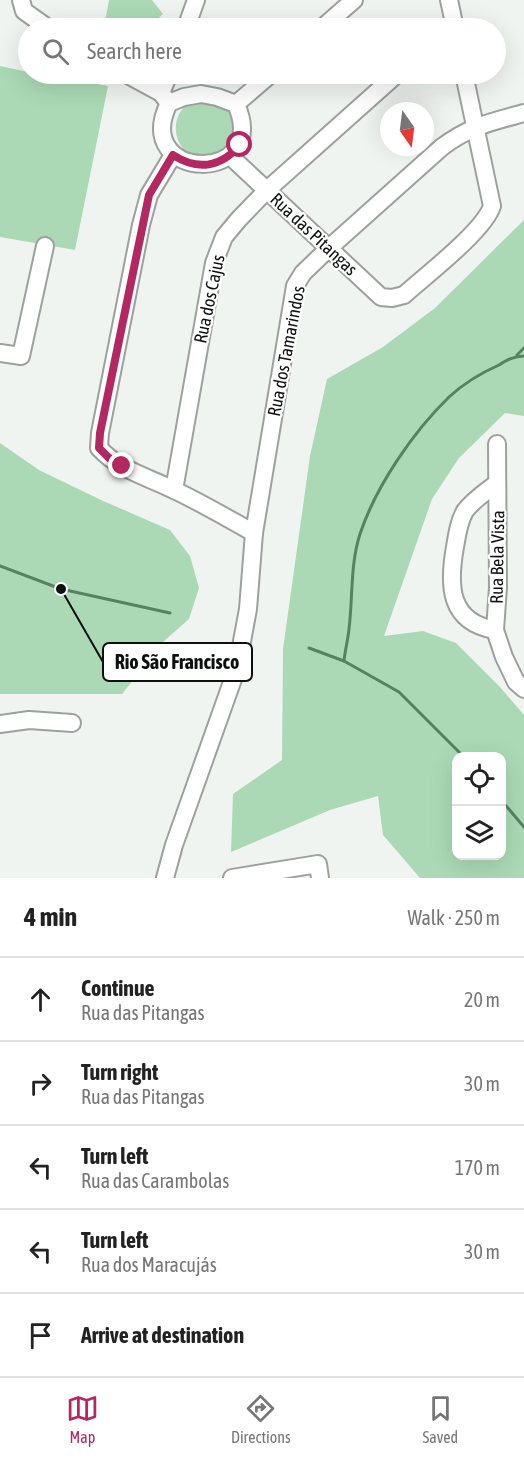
<!DOCTYPE html>
<html lang="en">
<head>
<meta charset="utf-8">
<style>
  :root { --surface:#fff; --page:#f2f2f2; --text:#222; --muted:#767676; --line:#e0e0e0; --accent:#b42861 }
  body { margin:0; font-family:"Asap Condensed",sans-serif; background:var(--page); color:var(--text) }
  .controls { position:absolute; right:18px; bottom:18px; display:grid; overflow:hidden; border-radius:12px; box-shadow:0 6px 24px #0002 }
  .controls button { width:54px; height:54px; display:grid; place-items:center; padding:0; border:0; border-bottom:2px solid var(--line); background:var(--surface); color:var(--text); font:30px sans-serif }
  .compass { position:absolute; left:380px; top:102px; width:54px; height:54px; border-radius:50%; background:var(--surface); box-shadow:0 6px 24px #0002; rotate:166deg }
  .stop { position:absolute; width:18px; height:18px; margin:-14px; border:4px solid #b42861; border-radius:50%; background:#fff }
  .stop.end { background:#b42861; border-color:#fff; box-shadow:0 2px 6px #0008 }
  .list { margin:0; padding:0; list-style:none }
  h2 { display:flex; justify-content:space-between; align-items:center; height:78px; margin:0; padding:0 24px; font-size:26px }
  h2 small { font-size:20px; font-weight:400; color:var(--muted) }
  .list li { display:grid; grid-template-columns:39px 1fr auto; gap:18px; align-items:center; box-sizing:border-box; height:84px; padding:0 24px; border-top:2px solid var(--line) }
  .list b { display:block; font-size:22px; white-space:nowrap }
  .list p { margin:0; font-size:20px; white-space:nowrap; color:var(--muted) }
  .list em { font-size:20px; font-style:normal; color:var(--muted) }
  .icon { flex:none; width:33px; height:33px; fill:none; stroke:currentColor; stroke-width:2; stroke-linecap:round; stroke-linejoin:round }
  .map { position:relative; flex:none; width:524px; height:878px; overflow:hidden }
  .search { position:absolute; background:var(--surface); box-shadow:0 6px 24px #0002; left:18px; right:18px; top:18px; height:66px; display:flex; align-items:center; gap:15px; box-sizing:border-box; padding:0 21px; border-radius:33px; color:var(--muted); font-size:22px }
  .sheet { height:498px; background:var(--surface) }
  nav { display:flex; justify-content:space-around; align-items:center; box-sizing:border-box; height:84px; border-top:2px solid var(--line); background:var(--surface); font-size:16px; color:var(--muted) }
  nav a { display:grid; justify-items:center; gap:3px }
  nav .on { color:var(--accent) }
  .map>svg:first-child { display:block }
  .green { fill:#abd9b5; fill-rule:evenodd }
  .lines { fill:none; stroke-linecap:round; stroke-linejoin:round }
  .stream { stroke:#578262; stroke-width:3 }
  .minor-casing { stroke:#9da19e; stroke-width:20 }
  .minor { stroke:#fff; stroke-width:16 }
  .route { stroke:#b42861; stroke-width:8 }
  .labels { text-anchor:middle; dominant-baseline:central; stroke-width:4.5; stroke-linejoin:round; paint-order:stroke }
  .street-label { font-size:18px; fill:#0e100f; stroke:#fff }
  .leader { fill:none; stroke:#0e100f; stroke-width:2 }
  .callout-dot { fill:#0e100f; stroke:#fff; stroke-width:2 }
  .callout { fill:#fff; stroke:#0e100f; stroke-width:2 }
  .callout-label { font-size:20px; text-anchor:middle; font-weight:bold; fill:#0e100f }
</style>
</head>
<body>
<div class="map">
<svg width="524" height="878" viewBox="0 0 524 878">
  <rect width="100%" height="100%" fill="#f0f4f1"/>
  <g class="green">
    <path d="M109 0H152L163 14 150 26 125 21 122 28H104Z"/>
    <path d="M0 66 28 72V74H40L108 86 75 250 0 237Z"/>
    <path d="M218 101C236 117 237 119 233 143L207 159C202 157 194 156 189 153 172 144 171 113 189 104 196 100 210 101 218 101Z"/>
    <path d="M524 220V416L505 413 459 458 432 499 384 636 423 631 456 643 500 687 524 715V878H420L383 835 378 796 330 810 231 852 233 794 282 760 283 649 310 456 327 379 383 347 435 308ZM456 756H502V856H456Z"/>
    <path d="M0 443 39 470 101 500 170 530 190 556 199 588 189 619 164 641 122 694H0Z"/>
  </g>
  <g class="lines">
    <g class="stream">
      <path d="M517 355 524 348"/>
      <path d="M0 566 61 589 170 613"/>
      <path d="M309 648 344 661 399 692 463 756"/>
      <path d="M344 661C345 650 348 640 349 629 353 597 350 565 360 534 376 486 413 432 449 397 463 384 481 373 499 365 507 360 514 356 524 356"/>
      <path d="M502 801 524 827"/>
    </g>
    <defs>
      <g id="minor">
        <path d="M21 0 24 11 48 28"/>
        <path d="M449 0 455 28"/>
        <path d="M186 28 196 0"/>
        <path d="M322 28 354 0"/>
        <path d="M126 74 161 93 169 103"/>
        <path d="M161 93 169 74"/>
        <path d="M201 94 217 97 236 104C272 186 130 182 169 103L184 97Z"/>
        <path d="M236 104 271 74"/>
        <path d="M173 155 149 195 141 225 100 433 99 448C118 469 147 477 172 489 200 502 227 518 254 533"/>
        <path d="M230 156 381 297 392 298 404 295C425 276 484 231 492 206L464 74"/>
        <path d="M0 353 21 356 45 246"/>
        <path d="M497 444 498 587 495 630 504 657 516 682 524 689"/>
        <path d="M174 490 214 263 224 237 239 219 267 190 397 74"/>
        <path d="M495 630C449 622 448 586 455 547 457 535 459 521 465 511 473 500 487 491 497 483"/>
        <path d="M0 724 29 720 72 723"/>
        <path d="M165 878 174 845 237 668 248 609 254 533 295 286 303 273 329 248 442 147C470 126 491 122 524 113"/>
        <path d="M232 878 318 864 320 878"/>
      </g>
    </defs>
    <use href="#minor" class="minor-casing"/>
    <use href="#minor" class="minor"/>
  </g>
  <g class="lines">
    <path class="route" d="M122 466 109 458 99 448 100 433 149 195 173 155C198 171 221 167 240 145"/>
  </g>
  <g class="labels">
    <g class="street-label">
      <text transform="translate(314 234) rotate(43)">Rua das Pitangas</text>
      <text transform="translate(209 299) rotate(-78)">Rua dos Cajus</text>
      <text transform="translate(286 351) rotate(-79)">Rua dos Tamarindos</text>
      <text transform="translate(497 557) rotate(-89)">Rua Bela Vista</text>
    </g>
  </g>
  <path class="leader" d="M61 589L103 662"/>
  <circle class="callout-dot" cx="61" cy="589" r="6"/>
  <rect class="callout" x="103" y="643" width="149" height="38" rx="6"/>
  <g class="callout-label">
    <text x="177" y="669">Rio São Francisco</text>
  </g>
</svg>
<div class="controls">
<button><svg class="icon" aria-label="locate" viewBox="0 0 24 24"><circle cx="12" cy="12" r="6"/><path d="M12 2v4M12 18v4M2 12h4M18 12h4"/></svg></button>
<button><svg class="icon" aria-label="layers" viewBox="0 0 24 24"><path d="M12 4l9 5-9 5-9-5zM3 14l9 5 9-5"/></svg></button>
</div>
<svg class="compass" viewBox="-18 -18 36 36"><path d="M0-13l5 13h-10z" fill="#e53935"/><path d="M0 13l5-13h-10z" fill="#767676"/></svg>
<div class="stop" style="left:240px;top:145px"></div>
<div class="stop end" style="left:122px;top:466px"></div>
<div class="search"><svg class="icon" aria-label="search" viewBox="0 0 24 24"><circle cx="10" cy="10" r="6"/><path d="M15 15l6 6"/></svg>Search here</div>
</div>
<section class="sheet">
<h2>4 min<small>Walk · 250 m</small></h2>
<ul class="list">
<li><svg class="icon" aria-label="ahead" viewBox="0 0 24 24"><path d="M12 20V5M6 11l6-6 6 6"/></svg><div><b>Continue</b><p>Rua das Pitangas</p></div><em>20 m</em></li>
<li><svg class="icon" aria-label="right" viewBox="0 0 24 24"><path d="M7 20v-9h11M14 6l5 5-5 5"/></svg><div><b>Turn right</b><p>Rua das Pitangas</p></div><em>30 m</em></li>
<li><svg class="icon" aria-label="left" viewBox="0 0 24 24"><path d="M17 20v-9H6M10 6l-5 5 5 5"/></svg><div><b>Turn left</b><p>Rua das Carambolas</p></div><em>170 m</em></li>
<li><svg class="icon" aria-label="left" viewBox="0 0 24 24"><path d="M17 20v-9H6M10 6l-5 5 5 5"/></svg><div><b>Turn left</b><p>Rua dos Maracujás</p></div><em>30 m</em></li>
<li><svg class="icon" aria-label="arrive" viewBox="0 0 24 24"><path d="M6 21V4h12l-3 4 3 4H6"/></svg><div><b>Arrive at destination</b></div></li>
</ul>
</section>
<nav>
<a class="on"><svg class="icon" aria-label="map" viewBox="0 0 24 24"><path d="M3 6l6-2 6 2 6-2v14l-6 2-6-2-6 2zM9 4v14M15 6v14"/></svg>Map</a>
<a><svg class="icon" aria-label="directions" viewBox="0 0 24 24"><path d="M12 3l9 9-9 9-9-9zM9 14v-3h6M13 9l2 2-2 2"/></svg>Directions</a>
<a><svg class="icon" aria-label="saved" viewBox="0 0 24 24"><path d="M7 4h10v16l-5-4-5 4z"/></svg>Saved</a>
</nav>
</body>
</html>
